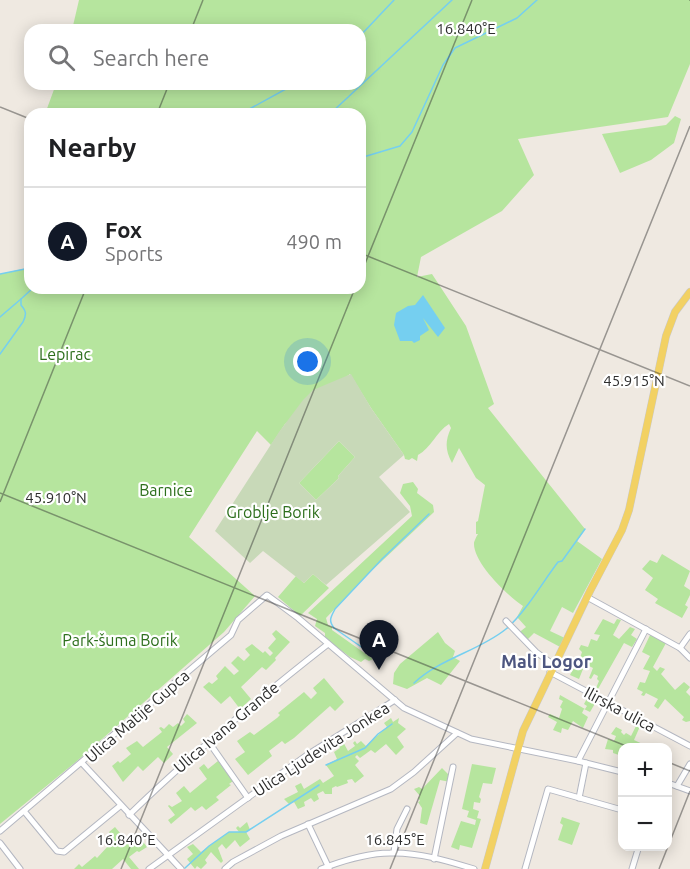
<!DOCTYPE html>
<html lang="en">
<head>
<meta charset="utf-8">
<style>
  :root { --surface:#fff; --page:#f2f2f2; --text:#202124; --muted:#757577; --line:#e0e0e0; --accent:#111827 }
  body { margin:0; font-family:Ubuntu,sans-serif; background:var(--page); color:var(--text) }
  .controls { position:absolute; right:18px; bottom:18px; display:grid; overflow:hidden; border-radius:12px; box-shadow:0 3px 15px #0003 }
  .controls button { width:54px; height:54px; display:grid; place-items:center; padding:0; border:0; border-bottom:2px solid var(--line); background:var(--surface); color:var(--text); font:30px sans-serif }
  .you { position:absolute; left:308px; top:362px; width:21px; height:21px; margin:-15px; border:4px solid #fff; border-radius:50%; background:#1a73e8; box-shadow:0 0 0 9px #1a73e833 }
  .badge { display:grid; place-items:center; width:39px; height:39px; border-radius:50%; background:var(--accent); color:#fff; font-size:20px; font-weight:700 }
  .pin { position:absolute; translate:-50% -50px; filter:drop-shadow(0 2px 3px #0008) }
  .pin::after { content:''; position:absolute; top:32px; width:21px; height:18px; background:inherit; clip-path:polygon(0 0,100% 0,50% 100%) }
  .list { margin:0; padding:0; list-style:none }
  h2 { display:flex; justify-content:space-between; align-items:center; height:78px; margin:0; padding:0 24px; font-size:26px }
  h2 small { font-size:20px; font-weight:400; color:var(--muted) }
  .list li { display:grid; grid-template-columns:39px 1fr auto; gap:18px; align-items:center; box-sizing:border-box; height:108px; padding:0 24px; border-top:2px solid var(--line) }
  .list b { display:block; font-size:22px; white-space:nowrap }
  .list p { margin:0; font-size:20px; white-space:nowrap; color:var(--muted) }
  .list em { font-size:20px; font-style:normal; color:var(--muted) }
  .icon { flex:none; width:33px; height:33px; fill:none; stroke:currentColor; stroke-width:2; stroke-linecap:round; stroke-linejoin:round }
  .map { position:relative; flex:none; width:690px; height:869px; overflow:hidden }
  .search { position:absolute; background:var(--surface); box-shadow:0 3px 15px #0003; left:24px; top:24px; width:342px; height:66px; display:flex; align-items:center; gap:15px; box-sizing:border-box; padding:0 21px; border-radius:18px; color:var(--muted); font-size:22px }
  .panel { position:absolute; background:var(--surface); box-shadow:0 3px 15px #0003; left:24px; top:108px; width:342px; height:186px; border-radius:18px }
  .map>svg:first-child { display:block }
  .green { fill:#b6e59e }
  .cemetery { fill:#c8d9b8; fill-rule:evenodd }
  .water { fill:#75cff0 }
  .lines { fill:none; stroke-linecap:round; stroke-linejoin:round }
  .stream { stroke:#75cff0; stroke-width:1.5 }
  .minor-casing { stroke:#b4b7c1; stroke-width:7 }
  .major-casing { stroke:#c9c9c9; stroke-width:8 }
  .minor { stroke:#fff; stroke-width:5 }
  .major { stroke:#f2d163; stroke-width:7 }
  .ticks { fill:none; stroke:#2e2e2e; stroke-width:1.5; stroke-opacity:0.45 }
  .labels { text-anchor:middle; dominant-baseline:central; stroke-width:4.5; stroke-linejoin:round; paint-order:stroke }
  .park-label { font-size:16px; fill:#2c6e1b; stroke:#fff }
  .street-label { font-size:16px; fill:#2e2e2e; stroke:#fff }
  .neighbourhood-label { font-size:18px; font-weight:bold; fill:#4d5680; stroke:#fff }
  .ticks-label { font-size:15px; text-anchor:middle; fill:#2e2e2e; stroke:#fff; stroke-width:4.5; stroke-linejoin:round; paint-order:stroke }
</style>
</head>
<body>
<div class="map">
<svg width="690" height="869" viewBox="0 0 690 869">
  <rect width="100%" height="100%" fill="#efe9e1"/>
  <g class="green">
    <path d="M79 0H690V64L668 117 518 139 534 175 502 211 421 257 417 277 432 274 466 326 494 404 488 408 585 529 577 541 602 559 573 613 562 607 550 631 567 639 562 648 534 633 525 642 517 634 526 627 517 617 523 606C508 596 473 563 474 543 474 542 477 535 478 534H476V522L478 521 485 485 476 478 459 448 452 463C445 450 445 441 451 428L449 424C436 432 431 448 418 455L417 461 412 458 409 460 405 459 404 455 371 408 350 374 285 424 271 445 257 431 189 537 255 596 224 632 77 761 0 824V274L27 268 26 230 30 157V288H360V114H45L56 84H360V30H72Z"/>
    <path d="M675 116 681 119 674 143 651 160 620 173 602 134 666 125Z"/>
    <path d="M339 441 355 457 338 476 339 478 316 500 299 483Z"/>
    <path d="M413 482 418 489 417 493 433 505 434 512 366 576 326 618 328 625 332 627V630L373 659 369 661 365 659 361 662 350 657 325 638V633L315 626 317 619 308 613 412 516 410 506 400 493 403 484Z"/>
    <path d="M662 554 690 571 684 586 690 590V595L685 605 688 607 682 618 655 603 658 599 645 590 653 578 642 569 650 560 657 563Z"/>
    <path d="M313 574 329 588 300 616 278 597 296 576 304 583Z"/>
    <path d="M603 619 614 624 617 619 621 620 613 635 619 639 630 627 635 629 631 635 637 639 632 647 624 643 598 689 596 688 599 681 597 679 598 676 594 674 591 679 589 678 593 668 585 664 579 679 570 675 577 662 573 660 575 657 580 658 582 652 579 649 581 645 588 647 591 639 597 641 600 635 594 634Z"/>
    <path d="M276 630 290 642 275 658 276 660 266 670 262 667 241 687 251 699 240 709 230 696 221 704 203 687 209 682 212 684 218 679 216 676 225 666 234 675 239 671 231 663 238 656 244 661 250 655 245 649 252 644 263 653 265 651 270 656 273 653 268 648 276 639 272 634Z"/>
    <path d="M438 632 445 643 455 651 453 657 460 661 441 685 427 678 407 689 393 684 394 673 400 664Z"/>
    <path d="M651 633 666 643 653 667 657 671 660 667 665 669 661 674 675 690 684 682 690 687 686 692 690 696V721L686 722 682 720 684 717 665 699 658 709 654 706 658 699 646 693 644 696 641 695 643 692 637 689 640 682 645 683 650 671 643 669 650 656 642 652Z"/>
    <path d="M324 678 344 702 335 711 330 706 294 738 285 744 282 741 269 751 272 756 248 775 235 759 245 752 237 741 250 732 254 735 277 718 280 715 278 713 304 692 311 699 317 693 313 688Z"/>
    <path d="M560 695 585 709 587 706 584 704 589 695 597 700 590 712 584 709 582 713 588 717 583 728 573 721 568 730 562 728 561 733 553 730 557 722 548 717 550 714 559 718 562 709 560 707 563 701 559 699Z"/>
    <path d="M187 714 197 723 167 747 173 754 164 763 158 757 143 771 138 766 123 782 112 766 118 761 120 763 131 754 126 748 137 741 143 747 162 732 159 728 161 727 164 729 169 724 173 727 178 723 181 726 185 722 183 719Z"/>
    <path d="M391 718 393 722 399 718 398 723 406 729 397 737 404 747 396 755 386 744 375 753 371 750 360 758 357 755 355 757 359 761 355 765 364 776 355 783 352 779 347 780 348 783 337 787 336 786 332 788V794H325L323 791 317 794 319 799 314 802 311 798 304 802 305 806 298 809 294 802 289 804 284 799 298 792 295 786 301 783 304 789 320 779 323 783 334 776 326 765 337 759 334 752 340 748 337 742 342 740 348 751 355 746 353 743 355 741 357 744 361 741 366 746 387 727 384 723Z"/>
    <path d="M638 722 641 724 634 740 649 747H638L627 744 626 747 622 748V756L613 753V750L605 749 608 739 614 741 616 736 611 734 616 727 622 730 621 732 624 735 626 733 631 736Z"/>
    <path d="M218 761 233 781 229 784 231 785 216 797 219 800 206 810 202 806 195 811 191 807 171 824 168 820 175 815 168 806 169 805 172 807 182 801 176 793 184 786 190 793 207 779 199 768 204 764 208 769Z"/>
    <path d="M472 764 496 768 492 784 483 783 479 797 481 799 480 803 474 802 473 809 479 811 477 818 481 819 472 848 460 845 459 850 451 847 461 821 475 825 476 820 467 817 469 811 462 809Z"/>
    <path d="M442 768 451 777 450 782 440 780 427 825 420 823 422 808 418 802 420 801 418 798 420 796 414 789 419 787 422 789Z"/>
    <path d="M562 817 580 823 572 845 558 840 563 825 560 823Z"/>
    <path d="M247 822 250 830 246 832 250 839 240 847 235 840 226 849 222 844 218 848 223 861 221 863 211 852 205 860 207 863 201 869 197 866 195 869 187 859 193 854 187 847 193 844 201 852 229 832H239L236 828 238 826 240 828Z"/>
    <path d="M115 827 131 846 140 838 147 847 139 852 137 851 129 857 139 869H131L123 859 112 869H74L79 864 82 867 95 856 97 858 109 845 105 840 111 835 109 832Z"/>
  </g>
  <path class="cemetery" d="M351 374 371 408 404 455 379 477 410 512 326 585 313 574 304 583 263 551 250 563 215 531 279 432 303 400 313 390ZM339 441 355 457 338 476 339 478 316 500 299 483Z"/>
  <path class="water" d="M423 295 445 328 438 337 423 318 429 330 420 336V340L414 343 412 341H400L394 325 396 313 408 306 415 305Z"/>
  <g class="lines">
    <g class="stream">
      <path d="M360 36 394 0"/>
      <path d="M244 112 295 84"/>
      <path d="M330 114 452 0"/>
      <path d="M360 158 400 146 412 132 443 65 455 48 517 18 537 0"/>
      <path d="M0 274 30 268"/>
      <path d="M0 317 21 299"/>
      <path d="M0 354 23 322C27 314 26 311 21 305V299L33 288"/>
      <path d="M373 655 334 628C328 620 331 617 335 609L382 559 429 514"/>
      <path d="M414 683C441 658 479 651 506 629 525 613 542 583 558 562L562 561 585 529"/>
      <path d="M326 765 365 748 378 734 392 724"/>
      <path d="M185 868 209 846 229 832H246L319 785"/>
    </g>
    <defs>
      <g id="minor">
        <path d="M587 597 680 648 690 658"/>
        <path d="M506 621 536 652 554 665"/>
        <path d="M680 648 690 634"/>
        <path d="M550 672 690 746"/>
        <path d="M208 741 248 798"/>
        <path d="M578 761 646 629"/>
        <path d="M82 763 181 869"/>
        <path d="M668 783 690 791"/>
        <path d="M677 786 690 764"/>
        <path d="M579 798 586 763"/>
        <path d="M24 811 57 851 64 852 120 806"/>
        <path d="M129 815C192 754 259 698 328 644"/>
        <path d="M308 824 329 868"/>
        <path d="M0 831 231 635 238 620 267 595 298 618 404 708 471 739 578 761 622 772"/>
        <path d="M0 843 20 869"/>
        <path d="M394 852 397 829 407 809"/>
        <path d="M434 859 453 767"/>
        <path d="M149 869 307 755 395 700"/>
        <path d="M225 869 233 862 281 836 391 789 414 772 457 733"/>
        <path d="M321 869C342 861 368 853 390 853 418 852 448 861 474 869"/>
        <path d="M525 869 548 789 622 810"/>
        <path d="M632 869 639 846"/>
      </g>
      <path id="major" d="M485 869 523 731 590 591 622 530 629 510 666 336 675 312 690 292"/>
    </defs>
    <use href="#minor" class="minor-casing"/>
    <use href="#major" class="major-casing"/>
    <use href="#minor" class="minor"/>
    <use href="#major" class="major"/>
  </g>
  <path class="ticks" d="M689 0H690M191 30 203 0M0 107 30 119M157 114 169 84M360 253 690 386M360 276 472 0M0 493 631 748M0 502 86 288M668 762 690 771M121 869 355 288M390 869 690 126M659 869 690 791"/>
  <g class="labels">
    <g class="park-label">
      <text x="65" y="354">Lepirac</text>
      <text x="166" y="490">Barnice</text>
      <text x="273" y="512">Groblje Borik</text>
      <text x="120" y="640">Park-šuma Borik</text>
    </g>
    <g class="street-label">
      <text transform="translate(620 709) rotate(28)">Ilirska ulica</text>
      <text transform="translate(137 716) rotate(-41)">Ulica Matije Gupca</text>
      <text transform="translate(226 727) rotate(-40)">Ulica Ivana Granđe</text>
      <text transform="translate(321 749) rotate(-33)">Ulica Ljudevita Jonkea</text>
    </g>
    <g class="neighbourhood-label">
      <text x="546" y="661">Mali Logor</text>
    </g>
  </g>
  <g class="ticks-label">
    <text x="466" y="34">16.840°E</text>
    <text x="634" y="386">45.915°N</text>
    <text x="56" y="503">45.910°N</text>
    <text x="126" y="845">16.840°E</text>
    <text x="395" y="845">16.845°E</text>
  </g>
</svg>
<div class="controls">
<button>+</button>
<button>−</button>
</div>
<div class="you"></div>
<div class="pin badge" style="left:379px;top:670px">A</div>
<div class="search"><svg class="icon" aria-label="search" viewBox="0 0 24 24"><circle cx="10" cy="10" r="6"/><path d="M15 15l6 6"/></svg>Search here</div>
<section class="panel">
<h2>Nearby<small></small></h2>
<ul class="list">
<li><span class="badge">A</span><div><b>Fox</b><p>Sports</p></div><em>490 m</em></li>
</ul>
</section>
</div>
</body>
</html>
